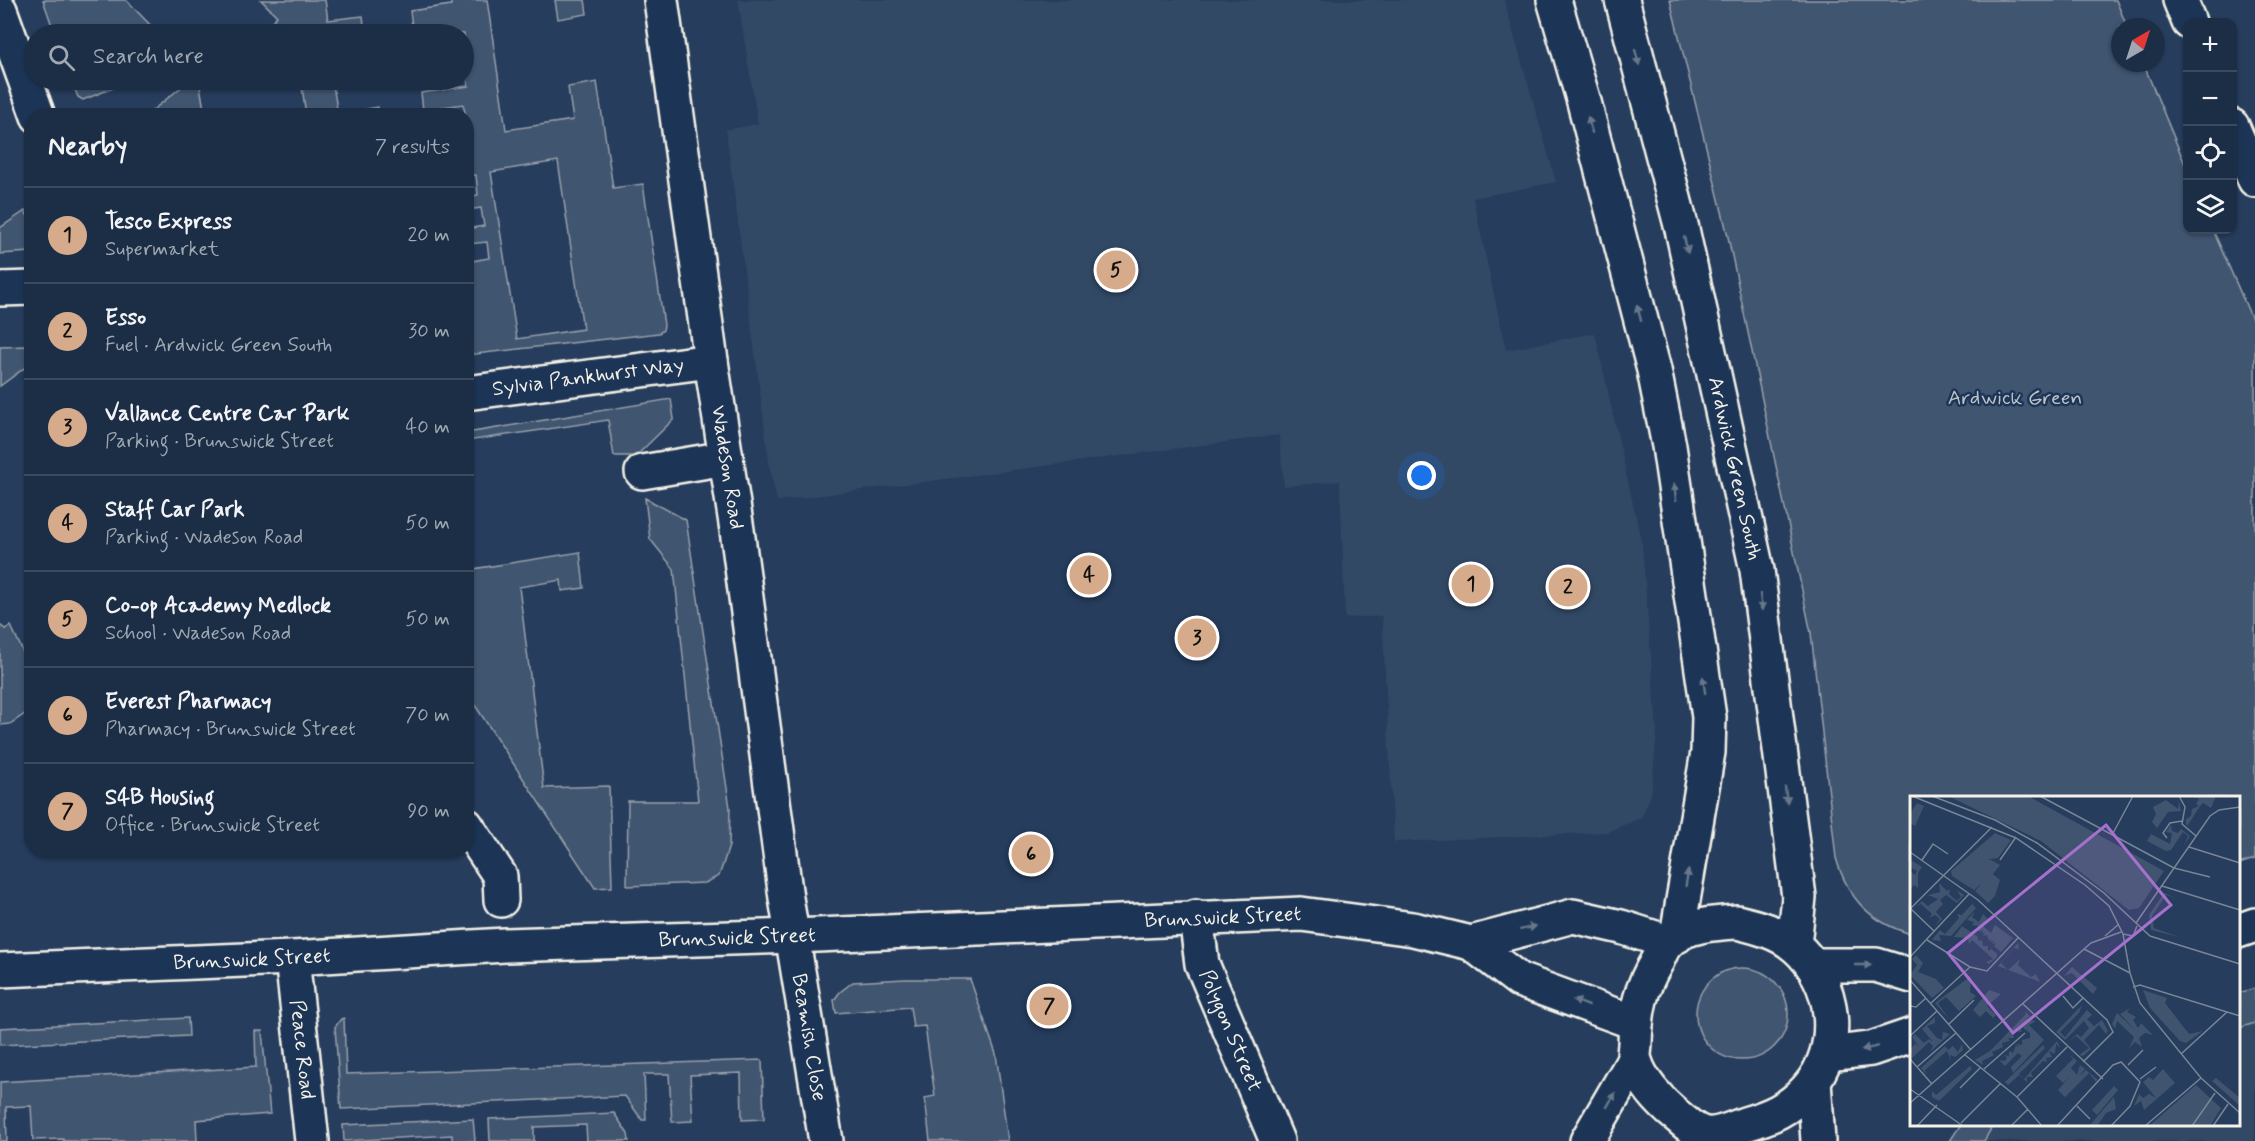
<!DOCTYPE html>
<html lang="en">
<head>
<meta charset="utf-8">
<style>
  :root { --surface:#1c2e46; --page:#293a51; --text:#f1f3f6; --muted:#a0a8b3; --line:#3a4a5f; --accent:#d6ab8b }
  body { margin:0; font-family:Mynerve,sans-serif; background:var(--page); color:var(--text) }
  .controls { position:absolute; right:18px; top:18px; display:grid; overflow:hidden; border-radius:12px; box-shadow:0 2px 4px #0004 }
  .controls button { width:54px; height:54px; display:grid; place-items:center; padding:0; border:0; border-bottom:2px solid var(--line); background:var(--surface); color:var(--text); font:30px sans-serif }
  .compass { position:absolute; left:2111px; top:18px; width:54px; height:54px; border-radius:50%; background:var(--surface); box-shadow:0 2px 4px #0004; rotate:39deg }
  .you { position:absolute; left:1422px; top:476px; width:21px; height:21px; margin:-15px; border:4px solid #fff; border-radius:50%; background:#1a73e8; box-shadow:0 0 0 9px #1a73e833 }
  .badge { display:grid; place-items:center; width:39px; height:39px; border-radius:50%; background:var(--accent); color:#111; font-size:20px; font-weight:700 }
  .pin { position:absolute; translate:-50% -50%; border:3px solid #fff; box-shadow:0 2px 6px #0006 }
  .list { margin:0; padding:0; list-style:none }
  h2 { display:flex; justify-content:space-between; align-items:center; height:78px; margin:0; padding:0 24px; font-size:26px }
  h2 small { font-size:20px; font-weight:400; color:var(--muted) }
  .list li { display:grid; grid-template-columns:39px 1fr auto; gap:18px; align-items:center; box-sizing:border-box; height:96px; padding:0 24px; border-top:2px solid var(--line) }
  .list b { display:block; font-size:22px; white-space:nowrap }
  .list p { margin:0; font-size:20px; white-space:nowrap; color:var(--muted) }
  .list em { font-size:20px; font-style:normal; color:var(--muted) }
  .icon { flex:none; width:33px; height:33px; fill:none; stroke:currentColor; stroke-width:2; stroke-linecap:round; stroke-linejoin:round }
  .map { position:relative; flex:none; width:2255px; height:1141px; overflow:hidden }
  .search { position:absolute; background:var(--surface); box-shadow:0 2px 4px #0004; left:24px; top:24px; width:450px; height:66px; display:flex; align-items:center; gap:15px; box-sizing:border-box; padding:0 21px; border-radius:33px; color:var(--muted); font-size:22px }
  .panel { position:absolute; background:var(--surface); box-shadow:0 2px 4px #0004; left:24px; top:108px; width:450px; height:750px; border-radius:24px }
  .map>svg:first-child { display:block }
  .built { fill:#334966 }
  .green { fill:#40546f; stroke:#9aa2ac; stroke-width:1.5; fill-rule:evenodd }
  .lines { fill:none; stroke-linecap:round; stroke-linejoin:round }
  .minor-casing { stroke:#f4f1e8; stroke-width:38 }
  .highway-casing { stroke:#f4f1e8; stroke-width:38 }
  .minor { stroke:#1d3557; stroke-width:33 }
  .highway { stroke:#1d3557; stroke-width:33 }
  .oneway { fill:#68778a }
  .labels { text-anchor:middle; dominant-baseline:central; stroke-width:5; stroke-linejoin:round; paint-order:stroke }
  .street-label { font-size:21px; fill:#f4f1e8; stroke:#1d3557 }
  .park-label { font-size:21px; fill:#bec2c4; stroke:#1d3557 }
  .inset-road { fill:none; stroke:#788595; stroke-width:1.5 }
  .view { fill:#a571cd; fill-opacity:0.15; stroke:#a571cd; stroke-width:3 }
  .inset-edge { fill:none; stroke:#f4f1e8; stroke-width:3 }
</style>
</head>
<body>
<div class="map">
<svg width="2255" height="1141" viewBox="0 0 2255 1141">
  <rect width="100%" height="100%" fill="#263d5d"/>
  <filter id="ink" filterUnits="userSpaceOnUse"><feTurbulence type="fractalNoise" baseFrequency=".0167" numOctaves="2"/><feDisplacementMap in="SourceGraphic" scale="12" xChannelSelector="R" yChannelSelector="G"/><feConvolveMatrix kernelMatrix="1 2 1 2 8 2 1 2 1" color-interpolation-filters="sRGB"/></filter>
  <g filter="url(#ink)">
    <g class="built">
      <path d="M738 0H1504L1556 182 1473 198 1506 350 1595 333 1642 545 1657 732 1651 795 1641 818 1607 832 1394 842 1382 616 1345 618 1340 481 1284 486 1279 435 777 501 770 469 726 130 758 124Z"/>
      <path d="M2255 998V1141H1972L1982 1125 2238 1124 2239 1004Z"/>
    </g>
    <g class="green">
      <path d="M43 0H126L159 34H55Z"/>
      <path d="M261 0H325L328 20 363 16 365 34H259L277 16Z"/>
      <path d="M451 0H487L506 130 573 120 568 87 597 82 613 188 643 184 664 325 663 330 659 333 467 355V262L489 258 487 242 467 244V229L484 226 481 208 467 210V197L478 195 476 175 467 176 466 116 463 104 423 110 421 93 468 86 466 69H464V34H413L410 11 451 5ZM558 161 583 329 517 339 491 172Z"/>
      <path d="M555 0H585L587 14 558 19Z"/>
      <path d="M1670 0H2116L2127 27H2120V63H2143L2187 169 2188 230H2213L2255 326V859L2239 864 2238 798H1912L1911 934C1870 922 1848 899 1836 858L1811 633 1727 232Z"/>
      <path d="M71 80H133L83 100 78 97Z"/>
      <path d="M190 80H199L205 115H147Z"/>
      <path d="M301 80H332L338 114 378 107 379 115H306Z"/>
      <path d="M25 211 31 221V252L0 254V228Z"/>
      <path d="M26 346 31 353V363L0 386V347Z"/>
      <path d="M671 399 674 419 636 456H614L608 420 467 441V433Z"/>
      <path d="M645 498 686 520 730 808 729 846 719 876 705 883 627 886 628 801H698L674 569 650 539Z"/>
      <path d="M580 552 584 588 562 591 561 580 519 587 544 788 609 786 612 887 595 888 467 693V570Z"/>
      <path d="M0 625 5 629 11 626 25 656 31 652 32 709 10 724 0 725Z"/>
      <circle cx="1742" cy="1014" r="46"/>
      <path d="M905 979H970L996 1054 1008 1141H930L925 1098 935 1096 925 1026 913 1027 910 1007 836 1013 834 1000 840 992 853 982Z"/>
      <path d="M2255 988V1023L2239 1028V993Z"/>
      <path d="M188 1018 189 1036 0 1045V1028Z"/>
      <path d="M344 1018 346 1074 762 1060 764 1119 742 1120 741 1073 690 1075 693 1121 672 1122 669 1074H644L646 1120H642L625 1096 341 1109 335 1027 341 1019Z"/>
      <path d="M255 1031H262L270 1114 196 1120 197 1141H64L63 1139 33 1140 31 1106 6 1107 7 1141H0V1082L256 1067Z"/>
      <path d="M614 1113 628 1134 629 1141H587L586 1125 534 1127V1141H490L489 1119Z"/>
      <path d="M473 1119 475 1141H452V1135L344 1141 343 1125Z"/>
      <path d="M1961 1124H1993V1125L1984 1141H1950Z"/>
    </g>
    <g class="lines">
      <defs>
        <g id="minor">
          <path id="s1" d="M661 0 711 361 737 530 786 898 826 1141"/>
          <path d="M2180 0 2189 22"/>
          <path d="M0 10 38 116"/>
          <path d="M2232 126 2255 180"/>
          <path d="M0 289 32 288"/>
          <path id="s2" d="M466 393 711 361"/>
          <path d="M642 472 726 458"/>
          <path d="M466 825 500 876 501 900"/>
          <path id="s3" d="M1196 917 1202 964 1277 1141"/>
          <path d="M2238 931 2255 925"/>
          <path d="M1471 943 1573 916 1621 927 1668 942"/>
          <path id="s4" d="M292 958 312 1141"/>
          <path d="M1813 965H1876L1912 976"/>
          <path id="s5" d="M0 970 292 958 505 945 794 936 1301 914 1413 929 1471 943 1519 980 1636 1023"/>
          <path d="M1827 1054 1871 1049 1912 1035"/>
        </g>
        <g id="highway">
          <path d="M1554 0 1584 102 1654 370 1669 446 1709 717 1708 752 1677 936"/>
          <path id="s6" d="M1622 0 1682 229 1757 570 1799 897 1794 945"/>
          <path d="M1737 922C1758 927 1778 932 1795 946 1836 981 1844 1048 1807 1089 1789 1109 1770 1117 1745 1124 1734 1128 1717 1136 1706 1134 1694 1132 1685 1122 1676 1115 1660 1102 1641 1081 1635 1061 1633 1056 1635 1048 1635 1043 1636 1009 1640 990 1657 961 1660 955 1663 946 1668 941 1685 925 1716 923 1737 922Z"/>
          <path d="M1814 1081 1818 1141"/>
          <path d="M1587 1141 1634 1060"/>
        </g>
      </defs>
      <use href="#minor" class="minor-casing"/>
      <use href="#highway" class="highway-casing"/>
      <use href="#minor" class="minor"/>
      <use href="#highway" class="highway"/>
    </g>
    <defs><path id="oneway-solid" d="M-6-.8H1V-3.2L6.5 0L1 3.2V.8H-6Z" transform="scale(1.5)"/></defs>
    <g class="oneway">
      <use href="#oneway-solid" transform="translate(1637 57) rotate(75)"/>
      <use href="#oneway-solid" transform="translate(1590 125) rotate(-105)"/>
      <use href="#oneway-solid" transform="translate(1686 245) rotate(77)"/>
      <use href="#oneway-solid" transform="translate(1639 313) rotate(-105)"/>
      <use href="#oneway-solid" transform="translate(1675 492) rotate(-98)"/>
      <use href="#oneway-solid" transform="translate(1761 602) rotate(83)"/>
      <use href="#oneway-solid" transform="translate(1704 685) rotate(-98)"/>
      <use href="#oneway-solid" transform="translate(1786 795) rotate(83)"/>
      <use href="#oneway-solid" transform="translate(1687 878) rotate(-80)"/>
      <use href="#oneway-solid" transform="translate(1528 928) rotate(-14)"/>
      <use href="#oneway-solid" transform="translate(1863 965)"/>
      <use href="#oneway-solid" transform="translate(1581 1003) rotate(-160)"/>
      <use href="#oneway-solid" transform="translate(1870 1048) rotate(168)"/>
      <use href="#oneway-solid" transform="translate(1611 1100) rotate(-60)"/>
    </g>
  </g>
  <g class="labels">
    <g class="street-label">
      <text stroke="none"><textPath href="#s2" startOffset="123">Sylvia Pankhurst Way</textPath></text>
      <text stroke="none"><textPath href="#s1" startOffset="472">Wadeson Road</textPath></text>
      <text stroke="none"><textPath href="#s6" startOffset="482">Ardwick Green South</textPath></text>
      <text stroke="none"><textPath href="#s5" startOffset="1224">Brunswick Street</textPath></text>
      <text stroke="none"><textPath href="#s5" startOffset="738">Brunswick Street</textPath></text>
      <text stroke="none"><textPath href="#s5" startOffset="252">Brunswick Street</textPath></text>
      <text stroke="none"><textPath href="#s3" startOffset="120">Polygon Street</textPath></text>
      <text stroke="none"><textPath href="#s1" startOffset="1048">Beamish Close</textPath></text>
      <text stroke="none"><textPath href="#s4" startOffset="92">Peace Road</textPath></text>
    </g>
    <g class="park-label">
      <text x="2015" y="398">Ardwick Green</text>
    </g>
  </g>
  <g transform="translate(1910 796)">
    <rect width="330" height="330" fill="#263d5d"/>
    <path d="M38 0H118L254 75 229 112 219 114 131 45ZM281 0H306L301 12 293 7 290 10 278 29 282 33 276 28V23L281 20 282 13 289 10 286 8 289 3ZM256 4 268 13 269 5 271 15 258 16 247 32 242 26 246 18 243 11ZM7 7 14 10 5 30 0 27V18ZM261 29 262 35 268 37 271 33 280 40 274 49 278 40 273 36 261 54 256 55 237 45 241 38 260 48 262 37 256 36ZM85 37 101 44 88 62 79 63 90 69 83 78 90 84 85 100 78 107 65 95 72 87 64 94 42 80 41 75ZM1 64 12 71 8 77V92L4 89 0 94V75L5 79 7 75 1 72ZM29 87 37 95 40 93 39 98 47 105 51 101 47 94 54 99 47 107 36 99 30 104 33 108 26 116 32 123 24 131 30 123 25 119 19 122 22 118 11 108 7 110 12 105 21 113 18 110 28 103 18 99 30 96ZM254 97 266 102 256 99 242 120 244 132 269 141 241 134 239 119ZM62 108 66 112 41 140 29 139 31 145 22 144 30 134 35 138 49 122 47 118 52 119ZM65 115 62 121 69 126 73 118 80 125 72 129 81 137 85 129 103 142 91 156 84 150 86 147 82 148 84 145 80 146 82 142 79 145 77 139 73 140 75 136 72 138 73 134 69 136 68 130 62 129 64 126 57 124ZM52 130 68 141V145L72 144 73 150H78V155L81 153 87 158V161L79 168 76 166 83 163 62 144 59 148 58 142 44 141ZM108 147 109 153 104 152 91 167 98 174 110 163 108 169 121 181 126 178 130 186 88 170ZM6 159 13 167 8 176 26 183 34 192 22 202 0 179 7 169 2 163ZM162 171 187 192 183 198 162 177 154 180ZM61 180 60 196 66 200 49 215 36 201 28 207 39 223 25 207ZM79 194 91 198 77 210 86 219 83 222 76 215 70 221 63 214ZM233 194 257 202 255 207 279 238 293 235 276 247 270 245 240 212ZM172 209 169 217 150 236 155 241 177 214 182 219 177 223 184 230 192 224 198 235 196 238 189 229 174 244 181 253 173 260 169 259 179 252 166 240 157 247 167 238 171 241 179 232 174 225 155 244 146 236ZM220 212 217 216 226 221 223 224 228 232 231 227 243 239 235 237 229 242 232 251 225 246 219 252 224 241 207 225 205 233 202 228 207 217 226 235 210 218ZM115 215 120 220 116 224 126 225 119 229 134 244 103 277 101 271 112 260 108 257 95 270 89 264 95 265 97 262 94 259 99 260V255L103 257 106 249 109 251 107 248 112 249V244L120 242V237L112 231 111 236 102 234 104 242H98L100 245 92 247 93 251 82 256 84 259 72 265 73 269 65 264 80 255 116 218ZM25 221V227L17 230 27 242 32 244 33 236 40 238 20 256 23 250 19 246 2 262 0 253 5 248 0 243 9 251 2 241 5 238 14 247 19 243 23 246 12 233ZM147 245 150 252 146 248 145 258 139 255 142 261 136 262 137 266 133 265 121 277 123 281H117V286L109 279 98 289 95 286 133 249 135 252 109 278 114 283ZM52 248 53 254 45 261 40 259 41 265 37 255 15 274 17 279 11 272 35 250 38 254 43 250 48 256ZM160 259 167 265 161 272 167 279 170 269 175 273 169 280 176 274 187 283 186 286 179 277 155 301 148 294 160 280 153 287 146 280 163 263ZM60 270 62 273 29 305 22 301V295L26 299ZM253 273 265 287 234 314 231 305 224 310 229 298 233 302 239 298 246 302 233 286 239 281 243 284ZM306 282 330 302V310L302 285ZM286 289 311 312 300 330H239ZM204 290 208 294 187 319 182 314ZM204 301 206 313 196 317 187 330H179Z" fill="#40546f"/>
    <path class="inset-road" d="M2 0 106 42 175 89 199 110 213 138 220 177 230 207 291 282 330 317M22 0 85 24 127 47 194 97 240 140 330 168M130 0 264 72 300 81M269 0 275 11 272 28 286 40M202 39 223 0M257 42 253 37 260 27 272 25M279 51 330 67M0 56 68 104 197 224 203 236 173 266M12 64 23 48 38 58M90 64 106 41M252 90 330 114M0 113 82 31M1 113 24 135M226 127 300 20 309 14 330 11M213 138 223 140 227 130M195 140 209 128M17 144 60 171 77 175 108 142M174 153 220 177M0 161 59 98M0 184 61 254M223 191 230 189 330 220M153 200 163 212 173 202M21 207 60 171M113 208 193 283M0 210 6 211 16 202M39 228 64 204M0 240 27 215M271 258 317 216M55 259 107 301 132 330M0 263 22 288M218 269 233 254M7 271 46 237M74 273 115 237M230 283 246 271M50 292 70 272M0 293 53 330M107 301 157 251M0 307 181 147 211 136M167 310 180 323M51 327 91 287M7 330 27 309M101 330 118 313M147 330 203 269 211 266 230 286 220 310 201 330M235 330 291 282M282 330 305 297M303 330 318 308"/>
    <path class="view" d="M196 29 261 109 103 237 38 157Z"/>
    <rect width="330" height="330" class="inset-edge"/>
  </g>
</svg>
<div class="controls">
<button>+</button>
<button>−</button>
<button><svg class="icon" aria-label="locate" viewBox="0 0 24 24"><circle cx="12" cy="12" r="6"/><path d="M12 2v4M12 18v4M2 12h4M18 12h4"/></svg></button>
<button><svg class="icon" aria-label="layers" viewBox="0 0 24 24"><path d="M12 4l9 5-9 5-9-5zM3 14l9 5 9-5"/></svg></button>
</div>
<svg class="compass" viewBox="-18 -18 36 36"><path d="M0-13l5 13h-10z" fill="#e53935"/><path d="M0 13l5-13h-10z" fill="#a0a8b3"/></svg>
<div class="you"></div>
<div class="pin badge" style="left:1471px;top:584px">1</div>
<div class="pin badge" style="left:1568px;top:587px">2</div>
<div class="pin badge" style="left:1197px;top:638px">3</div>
<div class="pin badge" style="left:1089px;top:575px">4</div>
<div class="pin badge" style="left:1116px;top:270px">5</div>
<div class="pin badge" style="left:1031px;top:854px">6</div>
<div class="pin badge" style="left:1049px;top:1006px">7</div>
<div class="search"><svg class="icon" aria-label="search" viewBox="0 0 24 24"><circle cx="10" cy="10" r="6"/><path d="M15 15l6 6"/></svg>Search here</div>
<section class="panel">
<h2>Nearby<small>7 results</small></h2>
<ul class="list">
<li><span class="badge">1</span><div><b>Tesco Express</b><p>Supermarket</p></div><em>20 m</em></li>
<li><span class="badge">2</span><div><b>Esso</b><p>Fuel · Ardwick Green South</p></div><em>30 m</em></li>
<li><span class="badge">3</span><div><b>Vallance Centre Car Park</b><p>Parking · Brunswick Street</p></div><em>40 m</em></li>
<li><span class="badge">4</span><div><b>Staff Car Park</b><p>Parking · Wadeson Road</p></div><em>50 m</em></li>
<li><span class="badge">5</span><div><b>Co-op Academy Medlock</b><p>School · Wadeson Road</p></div><em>50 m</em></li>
<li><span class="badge">6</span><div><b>Everest Pharmacy</b><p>Pharmacy · Brunswick Street</p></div><em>70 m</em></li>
<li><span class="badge">7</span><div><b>S4B Housing</b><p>Office · Brunswick Street</p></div><em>90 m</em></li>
</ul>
</section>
</div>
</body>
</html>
